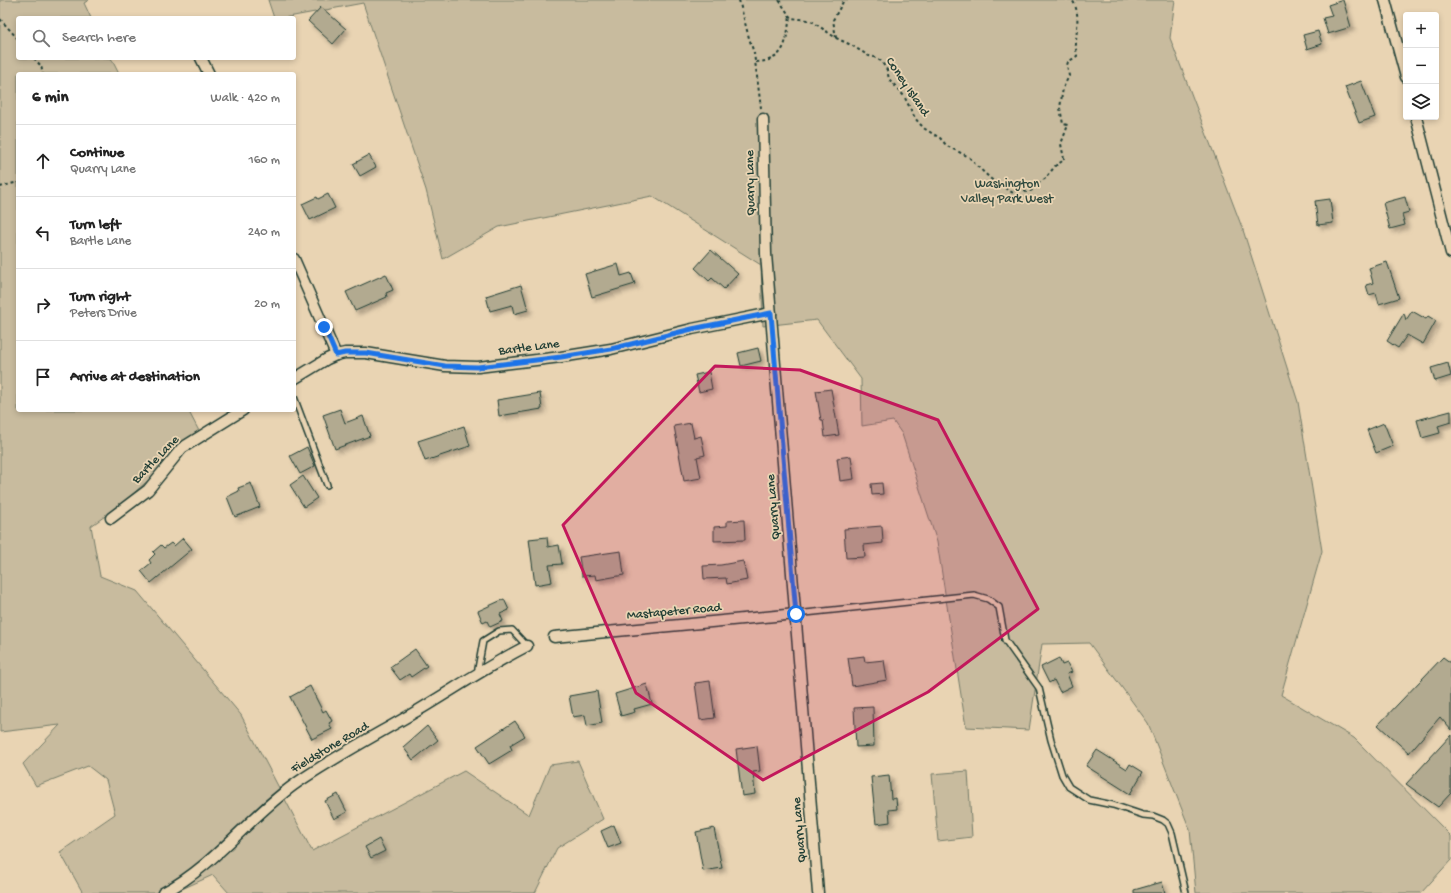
<!DOCTYPE html>
<html lang="en">
<head>
<meta charset="utf-8">
<style>
  :root { --surface:#fff; --page:#f2f2f2; --text:#222; --muted:#767676; --line:#e0e0e0 }
  body { margin:0; font-family:"Gochi Hand",sans-serif; background:var(--page); color:var(--text) }
  .controls { position:absolute; right:12px; top:12px; display:grid; overflow:hidden; border-radius:4px; box-shadow:0 2px 6px #0003 }
  .controls button { width:36px; height:36px; display:grid; place-items:center; padding:0; border:0; border-bottom:1px solid var(--line); background:var(--surface); color:var(--text); font:20px sans-serif }
  .stop { position:absolute; width:12px; height:12px; margin:-9px; border:3px solid #1a73e8; border-radius:50%; background:#fff }
  .stop.end { background:#1a73e8; border-color:#fff; box-shadow:0 1px 4px #0008 }
  .list { margin:0; padding:0; list-style:none }
  h2 { display:flex; justify-content:space-between; align-items:center; height:52px; margin:0; padding:0 16px; font-size:17px }
  h2 small { font-size:13px; font-weight:400; color:var(--muted) }
  .list li { display:grid; grid-template-columns:26px 1fr auto; gap:12px; align-items:center; box-sizing:border-box; height:72px; padding:0 16px; border-top:1px solid var(--line) }
  .list b { display:block; font-size:15px; white-space:nowrap }
  .list p { margin:0; font-size:13px; white-space:nowrap; color:var(--muted) }
  .list em { font-size:13px; font-style:normal; color:var(--muted) }
  .icon { flex:none; width:22px; height:22px; fill:none; stroke:currentColor; stroke-width:2; stroke-linecap:round; stroke-linejoin:round }
  .map { position:relative; flex:none; width:1451px; height:893px; overflow:hidden }
  .search { position:absolute; background:var(--surface); box-shadow:0 2px 6px #0003; left:16px; top:16px; width:280px; height:44px; display:flex; align-items:center; gap:10px; box-sizing:border-box; padding:0 14px; border-radius:4px; color:var(--muted); font-size:15px }
  .panel { position:absolute; background:var(--surface); box-shadow:0 2px 6px #0003; left:16px; top:72px; width:280px; height:340px; border-radius:4px }
  .map>svg:first-child { display:block }
  .green { fill:#c8bb9e; stroke:#747c69 }
  .building { fill:#b2aa90; stroke:#1f3d34; filter:url(#shadow) }
  .lines { fill:none; stroke-linecap:round; stroke-linejoin:round }
  .lane-casing { stroke:#1f3d34; stroke-width:8 }
  .street-casing { stroke:#1f3d34; stroke-width:13 }
  .path { stroke:#1f3d34; stroke-width:2; stroke-dasharray:3 3; stroke-linecap:butt }
  .lane { stroke:#e9d4b3; stroke-width:5 }
  .street { stroke:#e9d4b3; stroke-width:10 }
  .route { stroke:#1a73e8; stroke-width:5 }
  .marked { fill:#c2185b; fill-opacity:0.2; stroke:#c2185b; stroke-width:3; stroke-linejoin:round }
  .labels { text-anchor:middle; dominant-baseline:central; stroke-width:3.5; stroke-linejoin:round; paint-order:stroke }
  .street-label { font-size:13px; fill:#1f3d34; stroke:#e9d4b3 }
  .park-label { font-size:13px; fill:#304a3f; stroke:#e9d4b3 }
</style>
</head>
<body>
<div class="map">
<svg width="1451" height="893" viewBox="0 0 1451 893">
  <defs>
    <filter id="shadow"><feDropShadow dx="3.5" dy="3.5" stdDeviation="2" flood-color="#0004"/></filter>
  </defs>
  <rect width="100%" height="100%" fill="#e9d4b3"/>
  <filter id="ink" filterUnits="userSpaceOnUse"><feTurbulence type="fractalNoise" baseFrequency=".025" numOctaves="2"/><feDisplacementMap in="SourceGraphic" scale="8" xChannelSelector="R" yChannelSelector="G"/><feConvolveMatrix kernelMatrix="1 2 1 2 8 2 1 2 1" color-interpolation-filters="sRGB"/></filter>
  <g filter="url(#ink)">
    <g class="green">
      <path d="M0 0H89L84 3 91 18H18V58H111L119 74H18V410H188L199 431C165 465 131 499 91 526L100 576 137 591 241 715 312 851 464 771 529 815 550 765 578 761 603 819 557 848 535 893H229L213 875 173 893H83L60 852 115 814 106 780 88 766 36 786 23 764 60 725 0 732Z"/>
      <path d="M268 0H1175L1170 38 1243 230 1298 402 1322 551 1281 695 1354 738 1451 836V860L1421 893H1196L1190 830 1148 723 1089 643 1042 644 1029 730 966 727 937 542 902 434 893 421 862 426 861 379 817 320 763 326 761 265 652 196 499 227 443 259 426 190 363 3 283 18H274Z"/>
      <path d="M968 771 972 837 938 841 932 774Z"/>
    </g>
    <g class="building">
      <path d="M1343 0 1351 27 1328 34 1323 18 1332 16 1328 5Z"/>
      <path d="M321 7 346 29 333 44 308 21Z"/>
      <path d="M1318 31 1322 44 1307 49 1303 35Z"/>
      <path d="M1361 81 1375 117 1359 123 1345 87Z"/>
      <path d="M369 155 376 167 360 176 353 164Z"/>
      <path d="M328 194 335 208 310 220 302 204 317 197 318 199Z"/>
      <path d="M1405 197 1409 212 1402 214 1405 225 1390 229 1383 203Z"/>
      <path d="M1330 199 1333 223 1318 225 1315 201Z"/>
      <path d="M711 250 738 274 724 289 712 278 709 281 695 268Z"/>
      <path d="M1387 262 1399 298 1379 304 1376 293 1369 295 1366 285 1373 283 1369 268Z"/>
      <path d="M618 264 621 276 631 273 635 284 592 297 585 274Z"/>
      <path d="M386 274 393 290 386 293 387 297 355 311 346 292Z"/>
      <path d="M521 285 528 310 514 314 512 305 490 311 486 296Z"/>
      <path d="M1412 311 1426 319 1428 316 1436 321 1423 344 1407 335 1398 348 1387 341 1404 313 1406 320Z"/>
      <path d="M758 348 761 361 741 366 738 353Z"/>
      <path d="M1448 363 1451 376 1435 381 1431 368Z"/>
      <path d="M709 372 712 389 699 392 695 375Z"/>
      <path d="M831 389 839 435 825 437 823 420H821L816 391Z"/>
      <path d="M540 393 542 409 499 416 497 400Z"/>
      <path d="M340 409 345 423 363 416 370 436 335 449 323 415Z"/>
      <path d="M1451 411V422L1438 426 1440 433 1422 438 1417 420Z"/>
      <path d="M691 423 694 438 701 436 705 455 697 457 701 478 684 481 674 426Z"/>
      <path d="M1384 423 1393 446 1376 453 1367 430Z"/>
      <path d="M464 426 470 446 425 461 418 441Z"/>
      <path d="M307 447 315 466 300 474 290 456Z"/>
      <path d="M851 456 854 479 840 481 837 458Z"/>
      <path d="M303 476 317 498 304 507 290 485Z"/>
      <path d="M251 483 260 507 235 517 227 497 239 491 238 488Z"/>
      <path d="M882 483 883 494 872 495 871 484Z"/>
      <path d="M744 520 745 540 714 541V527L727 526V521Z"/>
      <path d="M882 526 883 543 864 545 865 557 846 558 844 529Z"/>
      <path d="M547 537 548 547 559 545 562 564 549 565 552 582 535 585 529 539Z"/>
      <path d="M183 538 192 549 151 583 141 571 151 563 149 560 155 554 153 552 161 545 164 548 171 543 174 546Z"/>
      <path d="M621 551 624 575 596 580 595 575 582 576 579 557Z"/>
      <path d="M743 561 747 580 727 584 726 578 704 579 703 566 721 565Z"/>
      <path d="M504 599 509 610 500 614 503 621 490 627 487 621 483 623 478 611Z"/>
      <path d="M415 649 427 666 411 677 409 674 400 680 390 667Z"/>
      <path d="M864 656 865 662 884 660 887 680 852 686 848 658Z"/>
      <path d="M1443 657 1451 663V730L1440 717 1409 753 1378 725Z"/>
      <path d="M1059 658 1062 665 1067 663 1072 672 1067 674 1072 686 1060 692 1054 680 1049 683 1041 667Z"/>
      <path d="M710 681 715 718 700 720 695 683Z"/>
      <path d="M647 684 652 704 634 709 635 712 621 716 615 694Z"/>
      <path d="M310 686 323 712 326 710 332 721 329 723 332 729 312 739 290 697Z"/>
      <path d="M597 691 602 723 587 726 585 715 573 717 569 696Z"/>
      <path d="M873 707 874 746 856 747 854 708Z"/>
      <path d="M515 721 525 736 510 745 512 750 489 764 477 746Z"/>
      <path d="M427 726 438 740 413 760 403 747Z"/>
      <path d="M1451 735V793L1438 807 1406 784Z"/>
      <path d="M757 746 760 771 753 772 755 794 742 796 736 749Z"/>
      <path d="M1097 750 1127 769 1130 764 1143 772 1130 794 1086 766Z"/>
      <path d="M889 775 891 799 896 798 897 809 889 810 890 822 876 824 871 777Z"/>
      <path d="M338 794 347 812 334 819 325 801Z"/>
      <path d="M614 825 621 843 608 848 601 831Z"/>
      <path d="M714 828 722 868 703 871 696 832Z"/>
      <path d="M379 839 385 851 371 858 365 847Z"/>
      <path d="M1162 882 1165 893H1134V890Z"/>
    </g>
    <g class="lines">
      <defs>
        <g id="lane">
          <path d="M294 397 327 485"/>
          <path d="M796 614 974 595 988 599 999 607 1005 640 1039 688 1051 740 1062 775 1069 787 1089 800 1113 805 1143 815 1153 816 1163 820 1168 824 1172 833 1186 893"/>
          <path d="M477 674 483 641 499 631 512 630 527 646"/>
        </g>
        <g id="street">
          <path d="M1385 0 1406 77"/>
          <path d="M201 58 209 74"/>
          <path d="M1416 117 1451 253"/>
          <path d="M763 119 766 254 818 893"/>
          <path d="M294 259 336 355"/>
          <path d="M294 379 327 359 336 355 345 353H366L445 366 478 367 561 357 611 349 692 329 771 313"/>
          <path d="M111 518 148 490 182 448 243 410"/>
          <path d="M554 637 796 614"/>
          <path d="M163 893C215 866 250 815 298 782 336 756 378 734 417 711 454 689 489 665 527 646"/>
        </g>
      </defs>
      <use href="#lane" class="lane-casing"/>
      <use href="#street" class="street-casing"/>
      <g class="path">
        <path d="M739 0 749 38 754 53 761 108"/>
        <path d="M779 0 791 18 808 20 813 22 836 38 851 45 869 56 874 57 881 61 887 70 889 79 904 96 915 118 919 123 925 129 940 138 947 146 969 157 976 165 991 179 1013 193 1019 187 1026 192 1033 190 1036 185 1046 178 1055 166 1061 162 1064 159 1061 144 1068 125 1063 124 1060 108 1063 88 1069 76 1067 65 1068 62 1077 56C1077 52 1075 48 1076 44 1076 30 1081 12 1072 0"/>
        <path d="M0 19 18 39"/>
        <path d="M836 38 833 20 844 0"/>
        <path d="M34 58 41 66 43 74"/>
        <path d="M756 62C787 61 786 40 790 16"/>
        <path d="M0 187 18 182"/>
      </g>
      <use href="#lane" class="lane"/>
      <use href="#street" class="street"/>
    </g>
  </g>
  <g class="lines" filter="url(#ink)">
    <path class="route" d="M324 327 336 355 345 353H366L445 366 478 367 561 357 611 349 692 329 771 313 796 614"/>
  </g>
  <path class="marked" d="M715 366 800 370 938 420 1038 609 928 692 763 780 636 693 563 525Z"/>
  <g class="labels">
    <g class="street-label">
      <text transform="translate(907 87) rotate(56)">Coney Island</text>
      <text transform="translate(751 183) rotate(-91)">Quarry Lane</text>
      <text transform="translate(529 348) rotate(-7)">Bartle Lane</text>
      <text transform="translate(156 460) rotate(-46)">Bartle Lane</text>
      <text transform="translate(774 507) rotate(-95)">Quarry Lane</text>
      <text transform="translate(674 612) rotate(-5)">Mastapeter Road</text>
      <text transform="translate(330 748) rotate(-31)">Fieldstone Road</text>
      <text transform="translate(800 830) rotate(-95)">Quarry Lane</text>
    </g>
    <g class="park-label">
      <text x="1007" y="184">Washington<tspan x="1007" dy="15">Valley Park West</tspan></text>
    </g>
  </g>
</svg>
<div class="controls">
<button>+</button>
<button>−</button>
<button><svg class="icon" aria-label="layers" viewBox="0 0 24 24"><path d="M12 4l9 5-9 5-9-5zM3 14l9 5 9-5"/></svg></button>
</div>
<div class="stop" style="left:796px;top:614px"></div>
<div class="stop end" style="left:324px;top:327px"></div>
<div class="search"><svg class="icon" aria-label="search" viewBox="0 0 24 24"><circle cx="10" cy="10" r="6"/><path d="M15 15l6 6"/></svg>Search here</div>
<section class="panel">
<h2>6 min<small>Walk · 420 m</small></h2>
<ul class="list">
<li><svg class="icon" aria-label="ahead" viewBox="0 0 24 24"><path d="M12 20V5M6 11l6-6 6 6"/></svg><div><b>Continue</b><p>Quarry Lane</p></div><em>160 m</em></li>
<li><svg class="icon" aria-label="left" viewBox="0 0 24 24"><path d="M17 20v-9H6M10 6l-5 5 5 5"/></svg><div><b>Turn left</b><p>Bartle Lane</p></div><em>240 m</em></li>
<li><svg class="icon" aria-label="right" viewBox="0 0 24 24"><path d="M7 20v-9h11M14 6l5 5-5 5"/></svg><div><b>Turn right</b><p>Peters Drive</p></div><em>20 m</em></li>
<li><svg class="icon" aria-label="arrive" viewBox="0 0 24 24"><path d="M6 21V4h12l-3 4 3 4H6"/></svg><div><b>Arrive at destination</b></div></li>
</ul>
</section>
</div>
</body>
</html>
